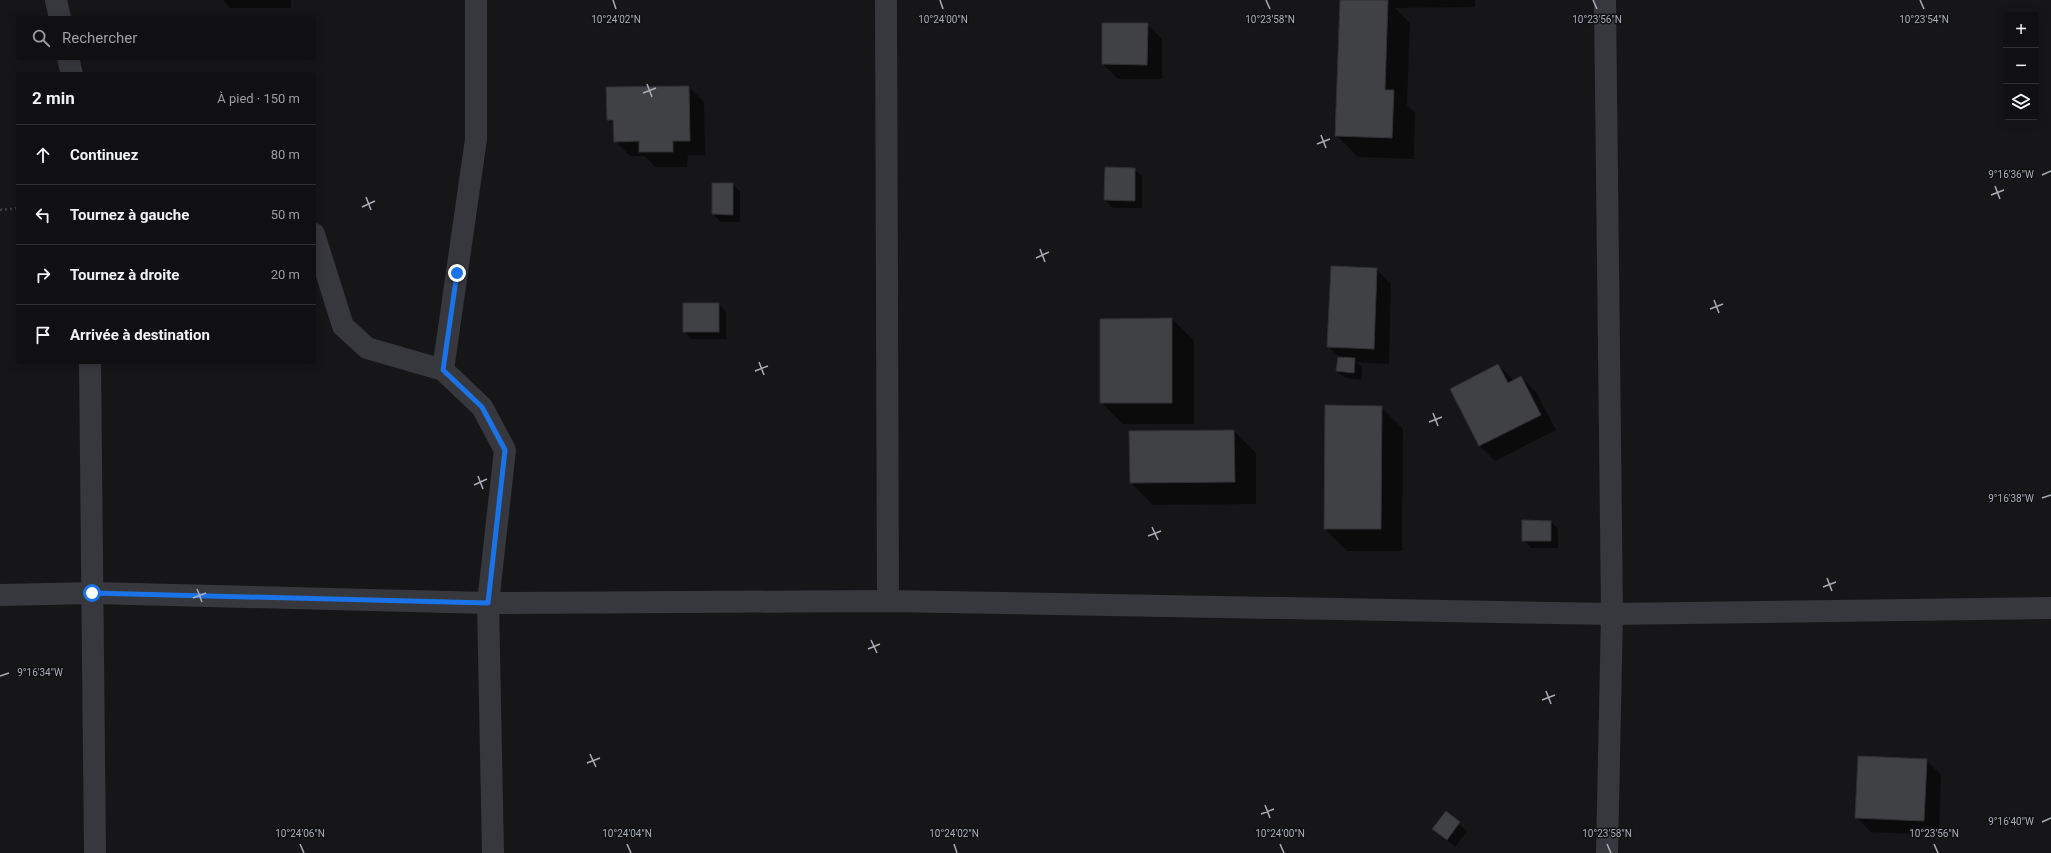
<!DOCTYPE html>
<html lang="fr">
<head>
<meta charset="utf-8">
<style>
  :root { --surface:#101012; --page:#19191b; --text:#f1f3f6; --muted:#9c9d9f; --line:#303032 }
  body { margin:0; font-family:Roboto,sans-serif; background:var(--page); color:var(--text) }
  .controls { position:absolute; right:12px; top:12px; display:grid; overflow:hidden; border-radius:4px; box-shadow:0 2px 10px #0003 }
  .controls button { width:36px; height:36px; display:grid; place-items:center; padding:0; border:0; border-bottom:1px solid var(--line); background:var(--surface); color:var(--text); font:20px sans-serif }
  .stop { position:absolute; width:12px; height:12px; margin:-9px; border:3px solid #1a73e8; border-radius:50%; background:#fff }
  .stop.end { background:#1a73e8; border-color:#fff; box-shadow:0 1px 4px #0008 }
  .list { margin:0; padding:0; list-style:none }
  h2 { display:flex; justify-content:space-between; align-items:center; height:52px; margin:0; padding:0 16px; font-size:17px }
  h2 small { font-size:13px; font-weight:400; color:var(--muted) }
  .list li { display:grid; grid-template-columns:26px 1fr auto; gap:12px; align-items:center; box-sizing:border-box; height:60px; padding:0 16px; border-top:1px solid var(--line) }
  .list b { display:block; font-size:15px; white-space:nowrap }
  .list em { font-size:13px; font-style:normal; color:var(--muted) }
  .icon { flex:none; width:22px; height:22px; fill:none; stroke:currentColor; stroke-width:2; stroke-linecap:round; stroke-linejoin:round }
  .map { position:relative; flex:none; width:2051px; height:853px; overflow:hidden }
  .search { position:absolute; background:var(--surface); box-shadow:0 2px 10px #0003; left:16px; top:16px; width:300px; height:44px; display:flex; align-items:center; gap:10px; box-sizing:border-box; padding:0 14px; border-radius:4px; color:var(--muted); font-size:15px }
  .panel { position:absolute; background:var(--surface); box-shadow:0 2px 10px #0003; left:16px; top:72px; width:300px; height:292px; border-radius:4px }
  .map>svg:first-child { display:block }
  .shadow { fill:#0007 }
  .building { fill:#404145; stroke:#303034 }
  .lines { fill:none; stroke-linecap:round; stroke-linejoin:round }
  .path { stroke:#3d3f44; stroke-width:2.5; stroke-dasharray:2 3; stroke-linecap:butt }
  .minor { stroke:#37383d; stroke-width:22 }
  .route { stroke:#1a73e8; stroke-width:5 }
  .ticks { fill:none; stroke:#a8adb8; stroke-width:1.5 }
  .ticks-label { font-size:10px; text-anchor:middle; fill:#a8adb8; stroke:#111113; stroke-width:3; stroke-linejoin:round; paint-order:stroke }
</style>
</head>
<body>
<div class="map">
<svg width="2051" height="853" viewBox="0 0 2051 853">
  <rect width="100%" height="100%" fill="#161618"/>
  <g class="shadow">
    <path d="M223 0H291V8H230Z"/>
    <path d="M1341 0H1475V7L1395 8 1410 23 1407 105 1415 113 1414 159 1358 157 1336 135Z"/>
    <path d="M1147 24 1162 39V79H1118L1103 64Z"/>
    <path d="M689 87 704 102 705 155H688L687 167H655L645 156H630L615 141V126L608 119Z"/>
    <path d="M1106 168 1134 169 1142 176V208H1113L1105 200Z"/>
    <path d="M732 184 740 191V222H721L713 214Z"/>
    <path d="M1376 269 1391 284 1389 364 1357 362 1362 367 1361 380 1345 378 1337 371 1339 357 1328 346Z"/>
    <path d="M719 304 726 312V339H691L684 331Z"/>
    <path d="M1172 319 1194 341V424H1123L1101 402Z"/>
    <path d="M1498 365 1514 381 1521 377 1536 392 1556 430 1495 461 1480 446Z"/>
    <path d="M1381 407 1403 429 1402 551H1347L1325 529Z"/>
    <path d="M1234 431 1256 453V504L1153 505 1131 483 1130 432Z"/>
    <path d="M1551 522 1558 529V548H1531L1523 540Z"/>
    <path d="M1926 760 1941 775 1939 835 1871 832 1856 817Z"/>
    <path d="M1446 813 1467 831 1455 847 1433 829Z"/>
  </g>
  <g class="building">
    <path d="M1340 0H1388L1385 90H1394L1392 138 1335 136Z"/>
    <path d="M1102 23H1148L1147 65 1102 64Z"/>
    <path d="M689 86 690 141H673V152H639V141L614 142 613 120H607L606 87Z"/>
    <path d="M1105 167 1135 168V201L1104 200Z"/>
    <path d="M712 183H733V215L712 214Z"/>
    <path d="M1331 266 1377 268 1374 349 1327 347Z"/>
    <rect x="683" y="303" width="36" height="29"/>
    <path d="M1172 318V403H1100V319Z"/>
    <path d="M1338 357 1355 358 1354 373 1336 371Z"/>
    <path d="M1498 364 1508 383 1521 376 1541 415 1479 446 1450 389Z"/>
    <path d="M1325 405 1382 406 1381 529H1324Z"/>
    <path d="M1234 430 1235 482 1130 483 1129 431Z"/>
    <path d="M1522 520 1551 521V541H1522Z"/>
    <path d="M1858 756 1927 759 1924 821 1855 818Z"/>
    <path d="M1446 811 1460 822 1447 840 1432 829Z"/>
  </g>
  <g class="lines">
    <path class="path" d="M0 210 18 208"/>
    <g class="minor">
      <path d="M56 0 60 18"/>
      <path d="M886 0 888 601"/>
      <path d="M1605 0 1612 614 1607 853"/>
      <path d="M68 58 72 74"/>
      <path d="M314 234 343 326 367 348 443 370 482 407 505 450 488 603 493 853"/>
      <path d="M90 362 95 853"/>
      <path d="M443 370 476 139V0"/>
      <path d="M0 595 93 593 488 603 888 601 1612 614 2051 608"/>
    </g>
  </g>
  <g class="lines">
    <path class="route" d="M92 593 488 603 505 450 482 407 443 370 457 273"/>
  </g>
  <path class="ticks" d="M613 0 616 9M940 0 943 9M1266 0 1270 9M1593 0 1597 9M1920 0 1924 9M647 84 652 97M643 93 656 88M1321 135 1326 148M1317 144 1330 139M2042 175 2051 171M1995 186 2000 199M1991 195 2004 190M366 197 371 210M362 207 375 201M1040 249 1045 262M1036 258 1049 252M1714 300 1719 313M1710 309 1723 304M759 362 764 375M755 371 768 366M1433 413 1438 426M1429 422 1442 417M478 476 483 489M474 485 487 479M2042 498 2051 495M1152 527 1158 540M1148 536 1161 531M1827 578 1832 591M1823 587 1836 582M197 589 202 602M193 598 206 593M871 640 877 653M868 649 880 644M0 676 9 673M1546 691 1551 704M1542 700 1555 695M590 754 596 767M587 763 600 758M1265 805 1270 818M1261 814 1274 809M2042 822 2051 818M300 844 304 853M627 844 631 853M954 844 957 853M1280 844 1284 853M1607 844 1611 853M1934 844 1938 853"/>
  <g class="ticks-label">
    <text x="616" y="23">10°24'02"N</text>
    <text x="943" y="23">10°24'00"N</text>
    <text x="1270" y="23">10°23'58"N</text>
    <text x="1597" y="23">10°23'56"N</text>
    <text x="1924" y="23">10°23'54"N</text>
    <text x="2011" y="178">9°16'36"W</text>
    <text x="2011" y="502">9°16'38"W</text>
    <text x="40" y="676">9°16'34"W</text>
    <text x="2011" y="825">9°16'40"W</text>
    <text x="300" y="837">10°24'06"N</text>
    <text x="627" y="837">10°24'04"N</text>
    <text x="954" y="837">10°24'02"N</text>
    <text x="1280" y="837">10°24'00"N</text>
    <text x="1607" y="837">10°23'58"N</text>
    <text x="1934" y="837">10°23'56"N</text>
  </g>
</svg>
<div class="controls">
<button>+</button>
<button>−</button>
<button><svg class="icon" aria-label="layers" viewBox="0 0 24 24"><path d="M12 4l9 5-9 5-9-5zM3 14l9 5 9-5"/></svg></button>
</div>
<div class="stop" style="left:92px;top:593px"></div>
<div class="stop end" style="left:457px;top:273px"></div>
<div class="search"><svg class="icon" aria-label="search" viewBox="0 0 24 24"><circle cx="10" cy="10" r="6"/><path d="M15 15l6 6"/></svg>Rechercher</div>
<section class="panel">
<h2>2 min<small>À pied · 150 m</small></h2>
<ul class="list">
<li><svg class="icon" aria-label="ahead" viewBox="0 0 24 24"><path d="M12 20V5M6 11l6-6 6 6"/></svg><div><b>Continuez</b></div><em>80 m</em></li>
<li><svg class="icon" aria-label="left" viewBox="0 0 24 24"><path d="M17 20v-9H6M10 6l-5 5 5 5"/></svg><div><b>Tournez à gauche</b></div><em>50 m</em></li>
<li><svg class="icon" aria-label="right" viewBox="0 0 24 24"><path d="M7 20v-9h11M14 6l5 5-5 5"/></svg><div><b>Tournez à droite</b></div><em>20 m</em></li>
<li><svg class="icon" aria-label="arrive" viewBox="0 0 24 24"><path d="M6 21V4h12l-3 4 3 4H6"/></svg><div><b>Arrivée à destination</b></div></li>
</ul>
</section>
</div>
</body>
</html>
